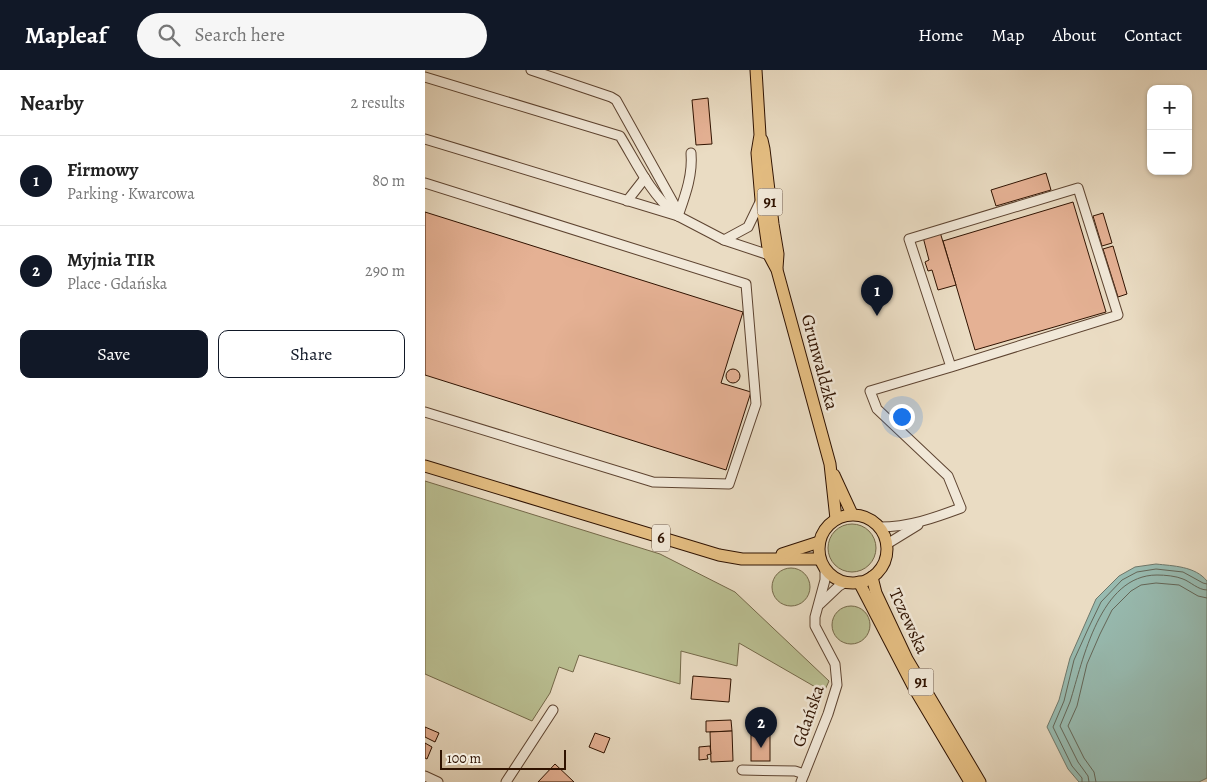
<!DOCTYPE html>
<html lang="en">
<head>
<meta charset="utf-8">
<style>
  :root { --surface:#fff; --page:#f6f6f6; --text:#222; --muted:#767676; --line:#e0e0e0; --accent:#111827 }
  body { margin:0; font-family:Alegreya,serif; background:var(--page); color:var(--text) }
  .controls { position:absolute; right:15px; top:15px; display:grid; overflow:hidden; border-radius:10px; box-shadow:0 1px 4px #0004 }
  .controls button { width:45px; height:45px; display:grid; place-items:center; padding:0; border:0; border-bottom:1px solid var(--line); background:var(--surface); color:var(--text); font:25px sans-serif }
  .scale { position:absolute; left:15px; bottom:12px; width:126px; box-sizing:border-box; padding-left:5px; border:2px solid #2f1200; border-top:0; font-size:14px; line-height:18px; white-space:nowrap; color:#2f1200; -webkit-text-stroke:4px #f1e8d8; paint-order:stroke }
  .you { position:absolute; left:476px; top:346px; width:18px; height:18px; margin:-12px; border:4px solid #fff; border-radius:50%; background:#1a73e8; box-shadow:0 0 0 8px #1a73e833 }
  .badge { display:grid; place-items:center; width:32px; height:32px; border-radius:50%; background:var(--accent); color:#fff; font-size:16px; font-weight:700 }
  .pin { position:absolute; translate:-50% -41px; filter:drop-shadow(0 1px 2px #0008) }
  .pin::after { content:''; position:absolute; top:26px; width:18px; height:15px; background:inherit; clip-path:polygon(0 0,100% 0,50% 100%) }
  .list { margin:0; padding:0; list-style:none }
  h2 { display:flex; justify-content:space-between; align-items:center; height:65px; margin:0; padding:0 20px; font-size:21px }
  h2 small { font-size:16px; font-weight:400; color:var(--muted) }
  .list li { display:grid; grid-template-columns:32px 1fr auto; gap:15px; align-items:center; box-sizing:border-box; height:90px; padding:0 20px; border-top:1px solid var(--line) }
  .list b { display:block; font-size:19px; white-space:nowrap }
  .list p { margin:0; font-size:16px; white-space:nowrap; color:var(--muted) }
  .list em { font-size:16px; font-style:normal; color:var(--muted) }
  .actions { display:flex; gap:10px; padding:15px 20px }
  .actions a { flex:1; padding:11px 0; border:1px solid var(--accent); border-radius:10px; text-align:center; font-size:18px; color:var(--accent) }
  .actions .main { background:var(--accent); color:#fff }
  .icon { flex:none; width:28px; height:28px; fill:none; stroke:currentColor; stroke-width:2; stroke-linecap:round; stroke-linejoin:round }
  .map { position:relative; flex:none; width:782px; height:712px; overflow:hidden }
  header { display:flex; align-items:center; gap:30px; box-sizing:border-box; height:70px; padding:0 25px; background:var(--accent); color:#fff }
  header strong { font-size:24px }
  nav { display:flex; gap:28px; margin-inline-start:auto; font-size:18px }
  .search { width:350px; height:45px; background:var(--page); display:flex; align-items:center; gap:12px; box-sizing:border-box; padding:0 18px; border-radius:28px; color:var(--muted); font-size:19px }
  main { display:flex }
  aside { flex:1; background:var(--surface) }
  .map>svg:first-child { display:block }
  .green { fill:#babf92; stroke:#746849 }
  .water { fill:#98bcb2; stroke:#6e786b }
  .lines { fill:none; stroke-linecap:round; stroke-linejoin:round }
  .shore { stroke:#646759; stroke-width:1 }
  .building { fill:#e5b194; stroke:#2f1200 }
  .minor-casing { stroke:#5e4431; stroke-width:11 }
  .major-casing { stroke:#2f1200; stroke-width:13 }
  .minor { stroke:#f1e8d8; stroke-width:9 }
  .major { stroke:#e5be82; stroke-width:11 }
  .labels { text-anchor:middle; dominant-baseline:central; stroke-width:5; stroke-linejoin:round; paint-order:stroke }
  .shield { fill:#f1e8d8; stroke:#695241; stroke-width:1 }
  .shield-label { font-size:16px; font-weight:bold; fill:#2f1200 }
  .street-label { font-size:18px; fill:#2f1200; stroke:#f1e8d8 }
</style>
</head>
<body>
<header>
<strong>Mapleaf</strong>
<div class="search"><svg class="icon" aria-label="search" viewBox="0 0 24 24"><circle cx="10" cy="10" r="6"/><path d="M15 15l6 6"/></svg>Search here</div>
<nav><a>Home</a><a>Map</a><a>About</a><a>Contact</a></nav>
</header>
<main>
<aside>
<h2>Nearby<small>2 results</small></h2>
<ul class="list">
<li><span class="badge">1</span><div><b>Firmowy</b><p>Parking · Kwarcowa</p></div><em>80 m</em></li>
<li><span class="badge">2</span><div><b>Myjnia TIR</b><p>Place · Gdańska</p></div><em>290 m</em></li>
</ul>
<div class="actions"><a class="main">Save</a><a>Share</a></div>
</aside>
<div class="map">
<svg width="782" height="712" viewBox="0 0 782 712">
  <rect width="100%" height="100%" fill="#eadcc3"/>
  <filter id="stains"><feTurbulence type="fractalNoise" baseFrequency=".004" numOctaves="4"/><feColorMatrix values="0 0 0 0 .2 0 0 0 0 .09 0 0 0 0 .02 0 0 0 .5 -.17"/></filter>
  <radialGradient id="worn" r=".72"><stop offset=".6" stop-color="#630" stop-opacity="0"/><stop offset="1" stop-color="#630" stop-opacity=".3"/></radialGradient>
  <g class="green">
    <path d="M0 411 235 484 310 522 404 611 399 622 314 573 312 596 256 581 255 614 154 585 148 602 134 597 125 623 107 651 0 604Z"/>
    <circle cx="427" cy="478" r="24"/>
    <circle cx="366" cy="517" r="19"/>
    <circle cx="426" cy="555" r="19"/>
  </g>
  <path class="water" d="M731 494C748 496 770 496 782 511V708L774 712H654L643 699 622 657 634 630 645 588 671 529 694 506 710 497Z"/>
  <g class="lines">
    <g class="shore">
      <path d="M657 712V708L647 696 628 657 639 631 649 590 663 559 676 532 697 510 712 502 731 499 758 502 778 513 782 514"/>
      <path d="M664 712 663 706 653 692 635 656C638 648 642 640 645 632 658 590 675 505 732 505 740 505 751 506 758 509 766 512 773 520 782 520"/>
      <path d="M671 712 669 702 659 688 643 656 652 636 662 594 675 564 687 540 706 521 716 515 731 513 754 515 773 526 782 528"/>
    </g>
  </g>
  <g class="building">
    <path d="M283 28 287 74 271 75 267 30Z"/>
    <path d="M621 103 626 120 571 136 566 120Z"/>
    <path d="M648 132 681 242 550 280 518 171Z"/>
    <path d="M0 142 318 242 296 313 326 322 301 400 0 305Z"/>
    <path d="M678 143 687 173 677 176 668 146Z"/>
    <path d="M515 162 531 215 513 220 507 200 503 201 500 192 504 190 498 167Z"/>
    <path d="M688 176 702 224 693 227 678 179Z"/>
    <circle cx="308" cy="306" r="7"/>
    <path d="M268 606 306 609 304 632 266 629Z"/>
    <path d="M306 650 307 661 281 662V651Z"/>
    <path d="M0 657 14 663 10 672 0 667Z"/>
    <path d="M307 661 308 691 286 692 285 662Z"/>
    <path d="M170 663 185 668 179 683 164 677Z"/>
    <rect x="326" y="665" width="19" height="26"/>
    <path d="M0 673 7 677 2 689 0 688Z"/>
    <path d="M285 676 286 684 282 685 283 689 274 690V677Z"/>
    <path d="M130 694 149 712H113Z"/>
  </g>
  <g class="lines">
    <defs>
      <g id="minor">
        <path d="M106 0 186 27 191 30 250 136 253 146"/>
        <path d="M0 7 195 66C211 92 225 123 249 143"/>
        <path d="M0 69 253 146 299 170 344 185"/>
        <path d="M0 113 321 214 331 334 304 414 228 412 0 342"/>
        <path d="M202 131 220 108"/>
        <path d="M253 146C260 126 268 105 266 83"/>
        <path d="M299 170 323 157 336 130"/>
        <path d="M455 457C484 457 509 448 536 438L523 406 452 339 445 321 526 297 484 169 653 118 693 245 526 297"/>
        <path d="M462 474 493 455"/>
        <path d="M395 534 414 516 421 512"/>
        <path d="M317 700 370 701 379 704"/>
        <path d="M0 706 13 712"/>
        <path d="M81 712 128 640"/>
        <path d="M376 712 403 644 412 615 410 594 390 556V547L400 510V500"/>
      </g>
      <g id="major">
        <path d="M331 0 335 65 332 83 336 130 344 185 352 200 405 394 411 449"/>
        <path d="M337 70 339 79 348 154 353 184 352 198"/>
        <path d="M0 396 294 485 317 489H395"/>
        <path d="M409 405 427 444"/>
        <circle cx="428" cy="479" r="34"/>
        <path d="M357 484 394 472"/>
        <path d="M447 507 451 523 482 589 555 712"/>
        <path d="M434 512 489 618 545 712"/>
      </g>
    </defs>
    <use href="#minor" class="minor-casing"/>
    <use href="#major" class="major-casing"/>
    <use href="#minor" class="minor"/>
    <use href="#major" class="major"/>
  </g>
  <g class="labels">
    <g class="shield">
      <rect x="332.5" y="118.5" width="25" height="27" rx="4"/>
      <rect x="227" y="454.5" width="18" height="27" rx="4"/>
      <rect x="483.5" y="598.5" width="25" height="27" rx="4"/>
    </g>
    <g class="shield-label">
      <text x="345" y="132">91</text>
      <text x="236" y="468">6</text>
      <text x="496" y="612">91</text>
    </g>
    <g class="street-label">
      <text transform="translate(395 292) rotate(75)">Grunwaldzka</text>
      <text transform="translate(484 551) rotate(65)">Tczewska</text>
      <text transform="translate(383 646) rotate(-71)">Gdańska</text>
    </g>
  </g>
  <rect width="100%" height="100%" filter="url(#stains)"/>
  <rect width="100%" height="100%" fill="url(#worn)"/>
</svg>
<div class="controls">
<button>+</button>
<button>−</button>
</div>
<div class="scale">100 m</div>
<div class="you"></div>
<div class="pin badge" style="left:452px;top:246px">1</div>
<div class="pin badge" style="left:336px;top:678px">2</div>
</div>
</main>
</body>
</html>
